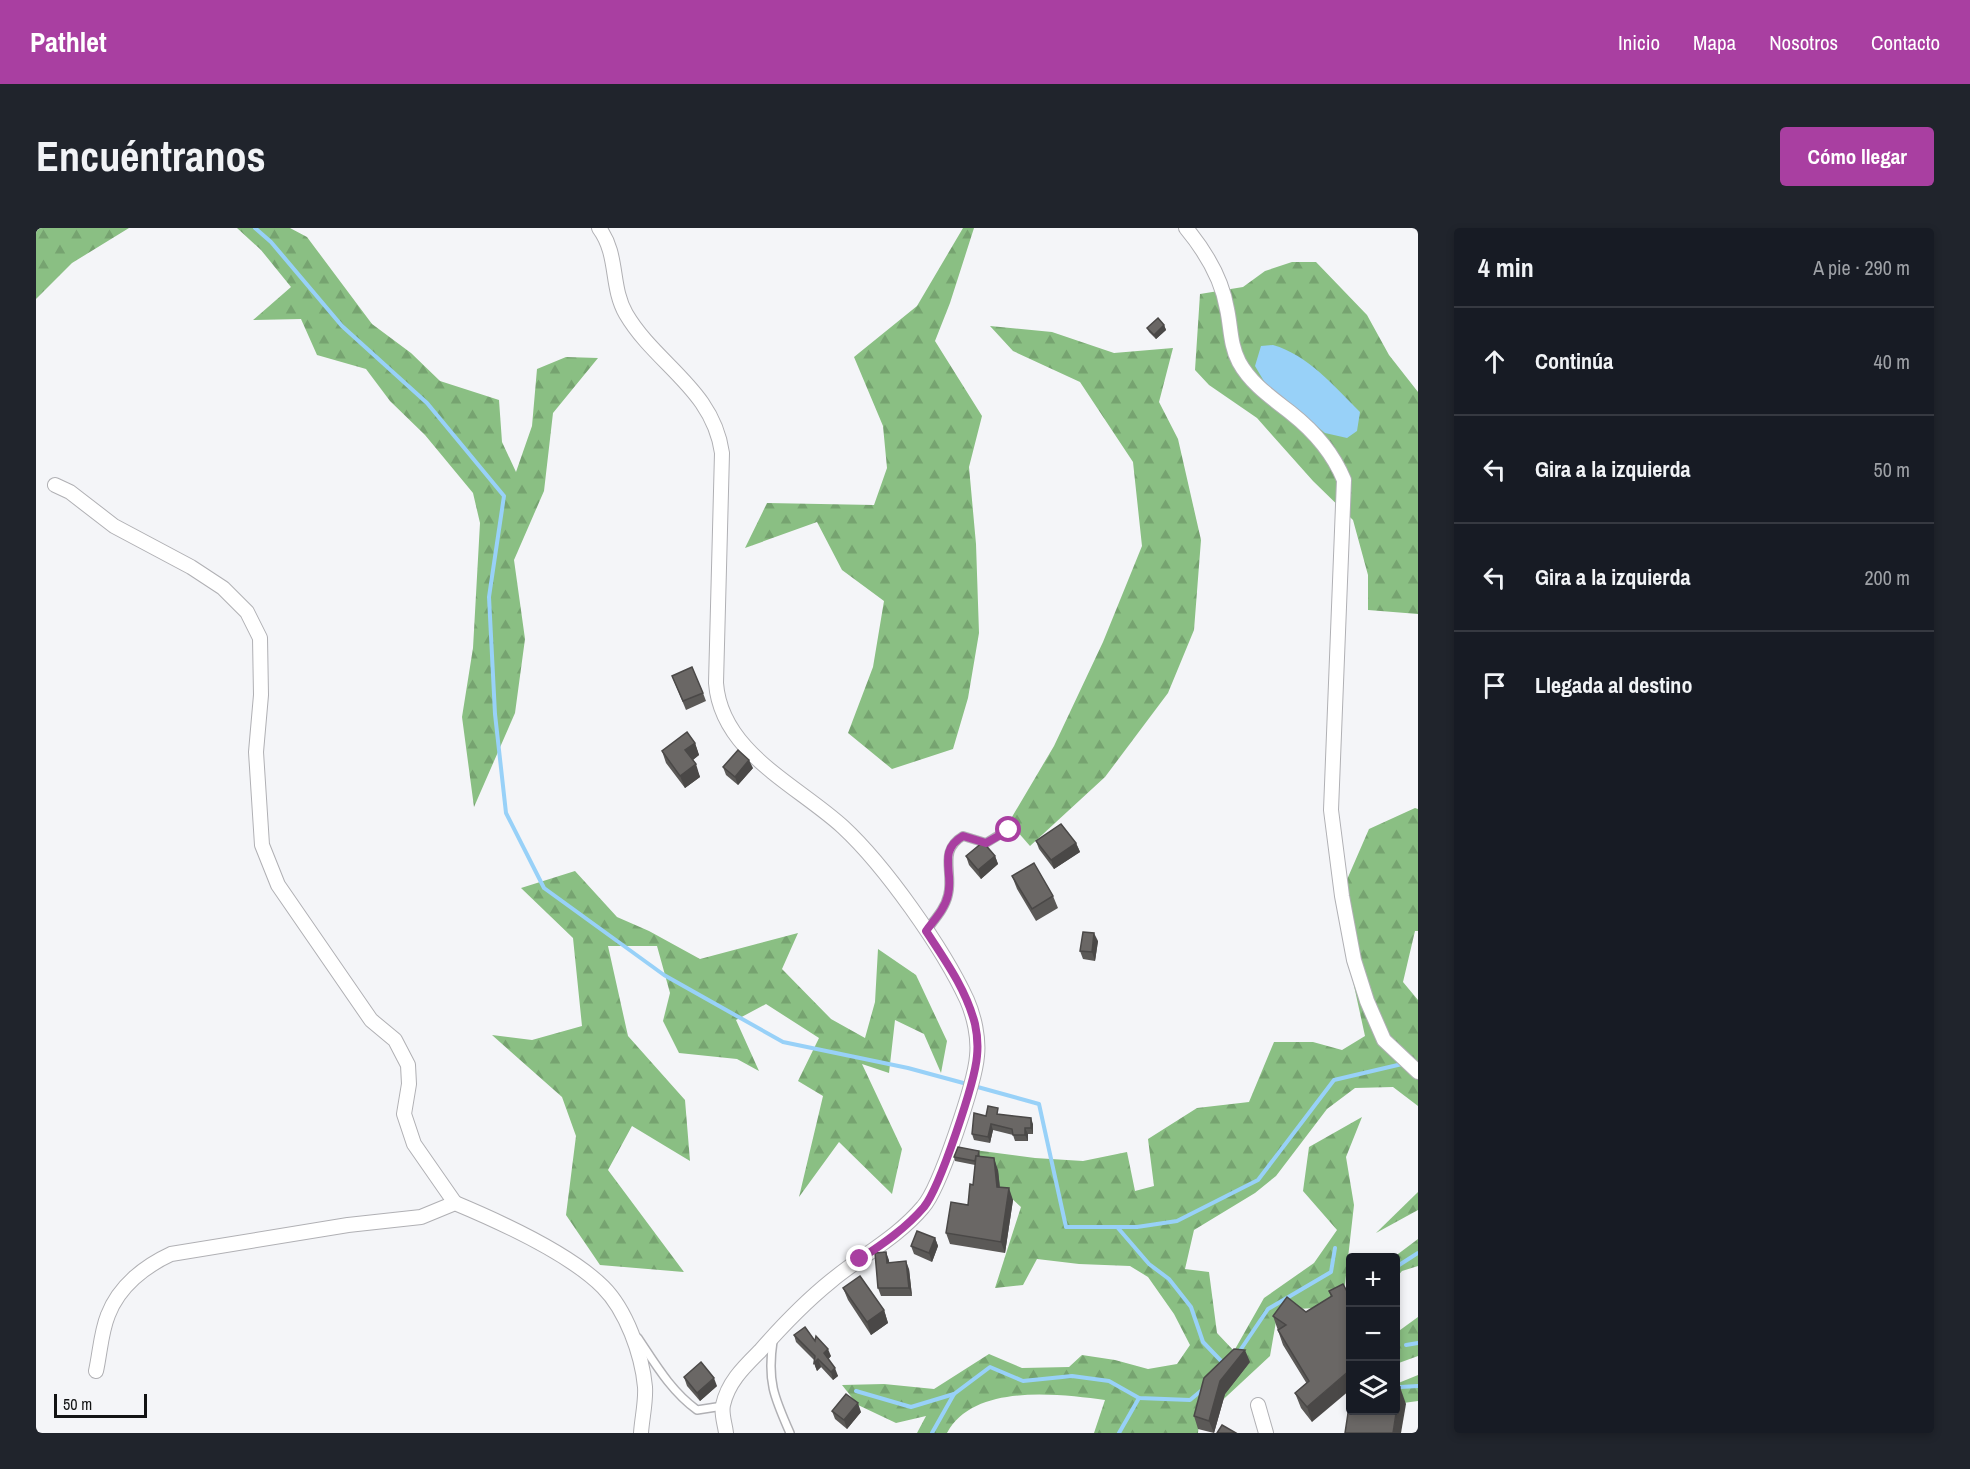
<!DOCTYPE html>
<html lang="es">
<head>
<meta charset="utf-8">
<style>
  :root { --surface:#171b24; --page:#20242c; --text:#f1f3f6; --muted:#9ea1a6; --line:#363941; --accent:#a93fa1 }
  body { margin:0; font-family:"Archivo Narrow",sans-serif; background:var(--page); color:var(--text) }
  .controls { position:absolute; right:18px; bottom:18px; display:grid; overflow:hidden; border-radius:6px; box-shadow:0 3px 9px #0003 }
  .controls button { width:54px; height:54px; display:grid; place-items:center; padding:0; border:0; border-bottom:2px solid var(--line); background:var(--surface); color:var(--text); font:30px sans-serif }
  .scale { position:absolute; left:18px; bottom:15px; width:93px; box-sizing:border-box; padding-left:6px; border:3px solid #121314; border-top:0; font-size:16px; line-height:21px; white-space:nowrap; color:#121314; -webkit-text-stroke:4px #f4f5f8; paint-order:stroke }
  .stop { position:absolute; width:18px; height:18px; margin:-14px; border:4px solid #a93fa1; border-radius:50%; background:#fff }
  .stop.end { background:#a93fa1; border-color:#fff; box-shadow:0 2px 6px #0008 }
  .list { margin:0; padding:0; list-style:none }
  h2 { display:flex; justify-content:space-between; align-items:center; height:78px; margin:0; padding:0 24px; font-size:26px }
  h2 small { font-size:20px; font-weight:400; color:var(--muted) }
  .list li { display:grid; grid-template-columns:39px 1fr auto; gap:18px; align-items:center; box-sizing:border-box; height:108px; padding:0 24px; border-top:2px solid var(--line) }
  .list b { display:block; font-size:22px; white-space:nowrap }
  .list em { font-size:20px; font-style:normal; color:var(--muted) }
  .icon { flex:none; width:33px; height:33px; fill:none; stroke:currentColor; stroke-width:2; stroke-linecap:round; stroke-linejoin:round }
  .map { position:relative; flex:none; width:1382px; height:1205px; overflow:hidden; border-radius:6px }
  header { display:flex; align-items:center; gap:36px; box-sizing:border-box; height:84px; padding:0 30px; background:var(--accent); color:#fff }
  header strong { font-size:28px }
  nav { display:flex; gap:33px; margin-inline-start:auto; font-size:21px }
  .intro { display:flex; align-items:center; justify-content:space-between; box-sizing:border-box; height:144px; padding:0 36px }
  h1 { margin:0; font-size:42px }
  .button { padding:15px 27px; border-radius:6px; background:var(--accent); color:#fff; font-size:21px; font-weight:700 }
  main { display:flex; gap:36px; padding:0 36px }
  aside { flex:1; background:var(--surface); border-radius:6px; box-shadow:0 3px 9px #0003 }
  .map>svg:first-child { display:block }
  .forest { fill:url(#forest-firs) }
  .water { fill:#98d1f8 }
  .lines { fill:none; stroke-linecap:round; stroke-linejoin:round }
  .stream { stroke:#98d1f8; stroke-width:4 }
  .lane-casing { stroke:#b0b0b4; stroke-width:10 }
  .street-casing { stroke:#b0b0b4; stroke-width:16 }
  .lane { stroke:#fff; stroke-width:7 }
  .street { stroke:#fff; stroke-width:14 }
  .wall { fill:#5b5957 }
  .shaded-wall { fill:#4a4847 }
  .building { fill:#6a6765; stroke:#4a4847; stroke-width:1.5 }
  .route { stroke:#a93fa1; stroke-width:8 }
</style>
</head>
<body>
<header>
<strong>Pathlet</strong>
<nav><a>Inicio</a><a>Mapa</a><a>Nosotros</a><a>Contacto</a></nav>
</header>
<div class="intro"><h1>Encuéntranos</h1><a class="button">Cómo llegar</a></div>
<main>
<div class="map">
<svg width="1382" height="1205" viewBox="0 0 1382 1205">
  <defs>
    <pattern id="forest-firs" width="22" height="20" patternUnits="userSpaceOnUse" patternTransform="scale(1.5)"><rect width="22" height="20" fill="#8abf83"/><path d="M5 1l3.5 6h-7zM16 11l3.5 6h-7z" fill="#76a370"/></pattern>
  </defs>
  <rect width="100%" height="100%" fill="#f4f5f8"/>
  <g class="forest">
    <path d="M0 0H93L36 35 0 71Z"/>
    <path d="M201 0H254L271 9 336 96 375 125 404 153 463 172 466 214 480 244 496 198 501 141 530 129 562 130 517 185 508 263 478 332 489 411 479 485 438 579 426 489 437 420 444 295 437 265 389 207 354 173 330 141 281 127 265 91 217 92 255 59 225 22Z"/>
    <path d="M927 0H938L914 75 899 113 946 188 933 239 940 316 943 405 932 470 917 521 856 541 812 505 837 439 848 373 806 342 781 294 709 320 731 275 838 277 851 240 847 198 818 129 881 78Z"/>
    <path d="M1256 34H1280L1331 87 1353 127 1382 164V386L1332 382V347L1317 292 1277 253 1221 190 1173 157 1159 142 1164 66 1207 59 1229 43Z"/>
    <path d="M954 98 1016 104 1078 125 1137 120 1123 174 1142 211 1165 312 1158 402 1132 465 1069 549 994 618 973 594 1018 518 1067 414 1106 318 1097 234 1044 154 977 123Z"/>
    <path d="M1379 580 1382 581V703H1379L1367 754 1382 772V878L1357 859 1319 860 1291 881 1240 948 1219 965 1158 1002 1149 1041 1173 1044 1181 1105 1198 1123 1228 1070 1278 1035 1301 1002 1267 963 1273 919 1326 889 1310 929 1318 977 1307 1074 1280 1080 1242 1082 1234 1128 1163 1194 1162 1205H1058L1069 1172C1022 1166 938 1155 911 1205H881L890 1188 860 1195 822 1177 806 1157 848 1156 898 1161 953 1126 986 1140 1033 1139 1046 1127 1079 1132 1112 1141 1141 1136 1154 1117 1138 1086 1112 1049 1094 1038 1043 1036 1001 1031 987 1057 959 1060 985 979 948 945 938 922 999 930 1047 933 1091 924 1099 963 1118 958 1112 911 1161 880 1213 874 1238 814H1277L1306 822 1329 808 1315 744 1306 663 1333 601Z"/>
    <path d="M539 643 581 689 613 703 664 731 762 705 746 741 795 791 829 810 839 774 842 721 880 747 911 813 905 845 888 806 859 792 853 845 826 836 866 921 856 966 803 914 763 969 787 868 762 853 783 810 730 776 700 792 723 843 701 831 643 825 627 793 634 765 621 718H572L592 808 649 872 654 933 596 898 572 942 648 1044 564 1037 530 987 540 908 526 869 456 807 496 812 546 798 537 710 485 660Z"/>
    <path d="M1382 964V982L1340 1005Z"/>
    <path d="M1382 1011V1038L1366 1043 1360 1050 1358 1029Z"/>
    <path d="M1382 1089V1128L1360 1136V1105Z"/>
    <path d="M1382 1147V1173L1360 1176V1156Z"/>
  </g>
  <path class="water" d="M1237 117C1272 127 1298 158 1324 184L1321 203 1311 210 1289 205 1229 155 1219 138 1225 118Z"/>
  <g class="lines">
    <g class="stream">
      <path d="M219 0 235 14 306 98 391 175 468 268 453 369 459 486 470 585 508 660 628 747 747 814 872 840 931 856"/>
      <path d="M938 858 1003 876 1030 999H1101L1141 993 1222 952 1298 852 1366 836"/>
      <path d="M1082 1000 1113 1036 1133 1051 1155 1079 1167 1114 1188 1136"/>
      <path d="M1360 1039 1382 1025"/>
      <path d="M1370 1117 1382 1115"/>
      <path d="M1203 1124 1232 1081 1295 1044 1299 1020"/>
      <path d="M1364 1159 1382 1158"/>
      <path d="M820 1163 875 1179 918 1166 954 1139 987 1153 1036 1148 1073 1153 1103 1170 1154 1172 1166 1162"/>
      <path d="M896 1205 918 1166"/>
      <path d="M1083 1205 1103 1170"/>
    </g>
    <defs>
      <g id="lane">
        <path d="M890 703C898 692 909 681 912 667 918 644 902 623 927 608L950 615 973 601"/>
        <path d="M602 1110C620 1137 635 1163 661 1182L687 1178"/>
        <path d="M737 1113C731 1153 738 1169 754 1205"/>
      </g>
      <g id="street">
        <path d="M563 0C583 27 574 58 590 86 620 137 677 161 686 225L680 455C685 524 761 557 807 599 849 638 907 720 931 772 938 788 943 810 941 828 939 854 904 960 887 979 861 1010 825 1028 795 1053 769 1074 746 1098 724 1123 708 1139 692 1154 687 1177 685 1186 689 1196 690 1205"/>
        <path d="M1150 0C1169 23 1186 51 1191 81 1195 99 1194 117 1203 134 1215 156 1236 170 1255 185 1279 204 1297 225 1308 252L1295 582 1306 668 1318 732 1331 773 1348 812 1382 844"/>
        <path d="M19 257 34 264 78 298 155 339 187 360 211 384 224 410 225 467 220 524 226 617 242 657 335 792 359 812 372 837 373 856 368 886 378 916 419 975"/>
        <path d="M60 1143C64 1125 65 1104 72 1087 83 1058 109 1038 135 1026L312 997 385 989 419 975C462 993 534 1026 567 1059 590 1082 606 1126 609 1159 610 1174 606 1190 605 1205"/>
        <path d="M1222 1177 1230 1205"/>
      </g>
    </defs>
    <use href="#lane" class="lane-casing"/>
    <use href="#street" class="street-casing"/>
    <use href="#lane" class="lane"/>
    <use href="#street" class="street"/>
  </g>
  <g class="wall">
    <path d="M1128 97 1130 102 1120 111 1113 104 1111 100Z"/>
    <path d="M636 448 667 465 670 473 650 482Z"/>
    <path d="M659 515 663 527 657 532 664 549 649 560 630 535 626 523Z"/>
    <path d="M687 539 717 540 702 557 690 547Z"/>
    <path d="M1000 613 1040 615 1044 624 1018 641 1003 621Z"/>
    <path d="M930 628H959L962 636 945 651 933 637Z"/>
    <path d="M976 648 1017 668 1022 680 1000 693 981 661Z"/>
    <path d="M1062 713 1059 733 1047 731 1044 723Z"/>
    <path d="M964 886 997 896V906H992V913H979L977 907 957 902 954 915 938 912 936 906 950 888Z"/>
    <path d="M943 923 944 928 962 942 964 960 977 972 969 1025 914 1016 910 1005 932 977 937 957 939 937 919 933 918 929Z"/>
    <path d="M899 1010 902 1018 896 1034 878 1026 875 1018Z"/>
    <path d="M850 1024 853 1035 873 1041 876 1068H845L842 1060Z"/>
    <path d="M1307 1056 1276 1194 1265 1180 1259 1165 1271 1156 1247 1117 1237 1088 1270 1084 1295 1069 1293 1063Z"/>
    <path d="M807 1060 848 1082 852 1095 835 1107 812 1072Z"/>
    <path d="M758 1107 795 1128 792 1131 802 1148 797 1152 785 1139 781 1143 778 1135V1132L760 1114Z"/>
    <path d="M1214 1134 1189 1166 1178 1205 1162 1201 1158 1188Z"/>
    <path d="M648 1149 681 1158 664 1173 651 1158Z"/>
    <path d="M796 1183 825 1184 811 1201 799 1191Z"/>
  </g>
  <g class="shaded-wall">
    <path d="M1128 97 1130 102 1120 111 1118 107Z"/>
    <path d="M659 515 663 527 654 534 649 522Z"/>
    <path d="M713 532 717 540 702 557 699 549Z"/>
    <path d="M660 536 664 549 649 560 644 548Z"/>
    <path d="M1040 615 1044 624 1018 641 1015 632Z"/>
    <path d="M959 628 962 636 945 651 942 642Z"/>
    <path d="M1058 705 1062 713 1059 733 1056 724Z"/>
    <path d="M995 890 997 896V906L995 900Z"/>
    <path d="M955 896 957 902 954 915 952 909Z"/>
    <path d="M989 900 992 906V913L989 907Z"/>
    <path d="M958 930 962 942 965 971 961 959Z"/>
    <path d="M973 960 977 972 969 1025 965 1014Z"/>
    <path d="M899 1010 902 1018 896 1034 893 1025Z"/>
    <path d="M850 1024 853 1032 854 1043 851 1035Z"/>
    <path d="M870 1033 873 1041 876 1068 873 1060Z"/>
    <path d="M848 1082 852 1095 835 1107 831 1094Z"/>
    <path d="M792 1121 795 1128 791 1133 788 1125Z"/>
    <path d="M1209 1122 1214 1134 1189 1166 1178 1205 1173 1193 1184 1153Z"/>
    <path d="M782 1131 785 1139 781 1143 778 1135Z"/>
    <path d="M799 1140 802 1148 797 1152 795 1144Z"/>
    <path d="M1314 1142V1162L1276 1194 1271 1179Z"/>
    <path d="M678 1150 681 1158 664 1173 661 1165Z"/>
    <path d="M1364 1159 1370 1176 1365 1205H1357Z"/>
    <path d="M822 1175 825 1184 811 1201 808 1192Z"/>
  </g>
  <g class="building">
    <path d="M1122 90 1128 97 1118 107 1111 100Z"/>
    <path d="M656 439 667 465 647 473 636 448Z"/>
    <path d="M651 504 659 515 649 522 660 536 644 548 626 523Z"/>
    <path d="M702 522 713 532 699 549 687 539Z"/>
    <path d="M1025 596 1040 615 1015 632 1000 613Z"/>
    <path d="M947 614 959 628 942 642 930 628Z"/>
    <path d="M998 635 1017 668 996 681 976 648Z"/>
    <path d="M1047 704 1058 705 1056 724 1044 723Z"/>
    <path d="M952 878 962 880 961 886 995 890V900H989V907H977L976 901 955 896 952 909 936 906 938 885 950 888Z"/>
    <path d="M922 919 943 923 942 928H940L939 933 918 929Z"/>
    <path d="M940 928 958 930 961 959 973 960 965 1014 910 1005 915 974 932 977 934 956 937 957Z"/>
    <path d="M881 1003 899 1010 893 1025 875 1018Z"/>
    <path d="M850 1024 851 1035 870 1033 873 1060H842L839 1025Z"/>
    <path d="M824 1048 848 1082 831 1094 807 1060Z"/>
    <path d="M1307 1056 1314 1069V1142L1271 1179 1259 1165 1273 1153 1242 1102 1250 1097 1237 1088 1251 1069 1270 1084 1296 1068 1293 1063Z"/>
    <path d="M769 1099 779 1113 780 1108 792 1121 788 1125 799 1140 795 1144 782 1131 778 1135 779 1128 758 1107Z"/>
    <path d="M1198 1121 1209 1122 1184 1153 1173 1193 1158 1188 1168 1150Z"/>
    <path d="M665 1134 678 1150 661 1165 648 1149Z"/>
    <path d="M1359 1159H1364L1357 1205H1309L1314 1172V1182H1359Z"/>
    <path d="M810 1166 822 1175 808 1192 796 1183Z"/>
    <path d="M1186 1197 1200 1205H1181Z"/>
  </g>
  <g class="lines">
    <path class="route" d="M824 1031C847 1016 870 1000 888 979 904 959 939 854 941 828 942 818 941 805 939 796 930 761 909 732 890 703 898 692 909 681 912 667 918 644 901 623 927 608L950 615 973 602"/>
  </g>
</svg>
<div class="controls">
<button>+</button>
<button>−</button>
<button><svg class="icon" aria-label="layers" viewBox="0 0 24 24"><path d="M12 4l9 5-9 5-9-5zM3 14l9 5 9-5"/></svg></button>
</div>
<div class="scale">50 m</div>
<div class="stop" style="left:973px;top:602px"></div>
<div class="stop end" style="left:824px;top:1031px"></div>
</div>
<aside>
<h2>4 min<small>A pie · 290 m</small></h2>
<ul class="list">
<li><svg class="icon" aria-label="ahead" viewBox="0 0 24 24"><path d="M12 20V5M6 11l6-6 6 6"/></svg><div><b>Continúa</b></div><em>40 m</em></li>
<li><svg class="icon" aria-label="left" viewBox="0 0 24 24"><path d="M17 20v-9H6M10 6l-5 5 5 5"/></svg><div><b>Gira a la izquierda</b></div><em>50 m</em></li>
<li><svg class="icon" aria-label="left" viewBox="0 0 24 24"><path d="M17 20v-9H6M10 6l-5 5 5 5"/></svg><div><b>Gira a la izquierda</b></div><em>200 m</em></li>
<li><svg class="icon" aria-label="arrive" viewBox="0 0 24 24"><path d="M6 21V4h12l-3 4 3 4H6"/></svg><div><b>Llegada al destino</b></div></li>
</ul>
</aside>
</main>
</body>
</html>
